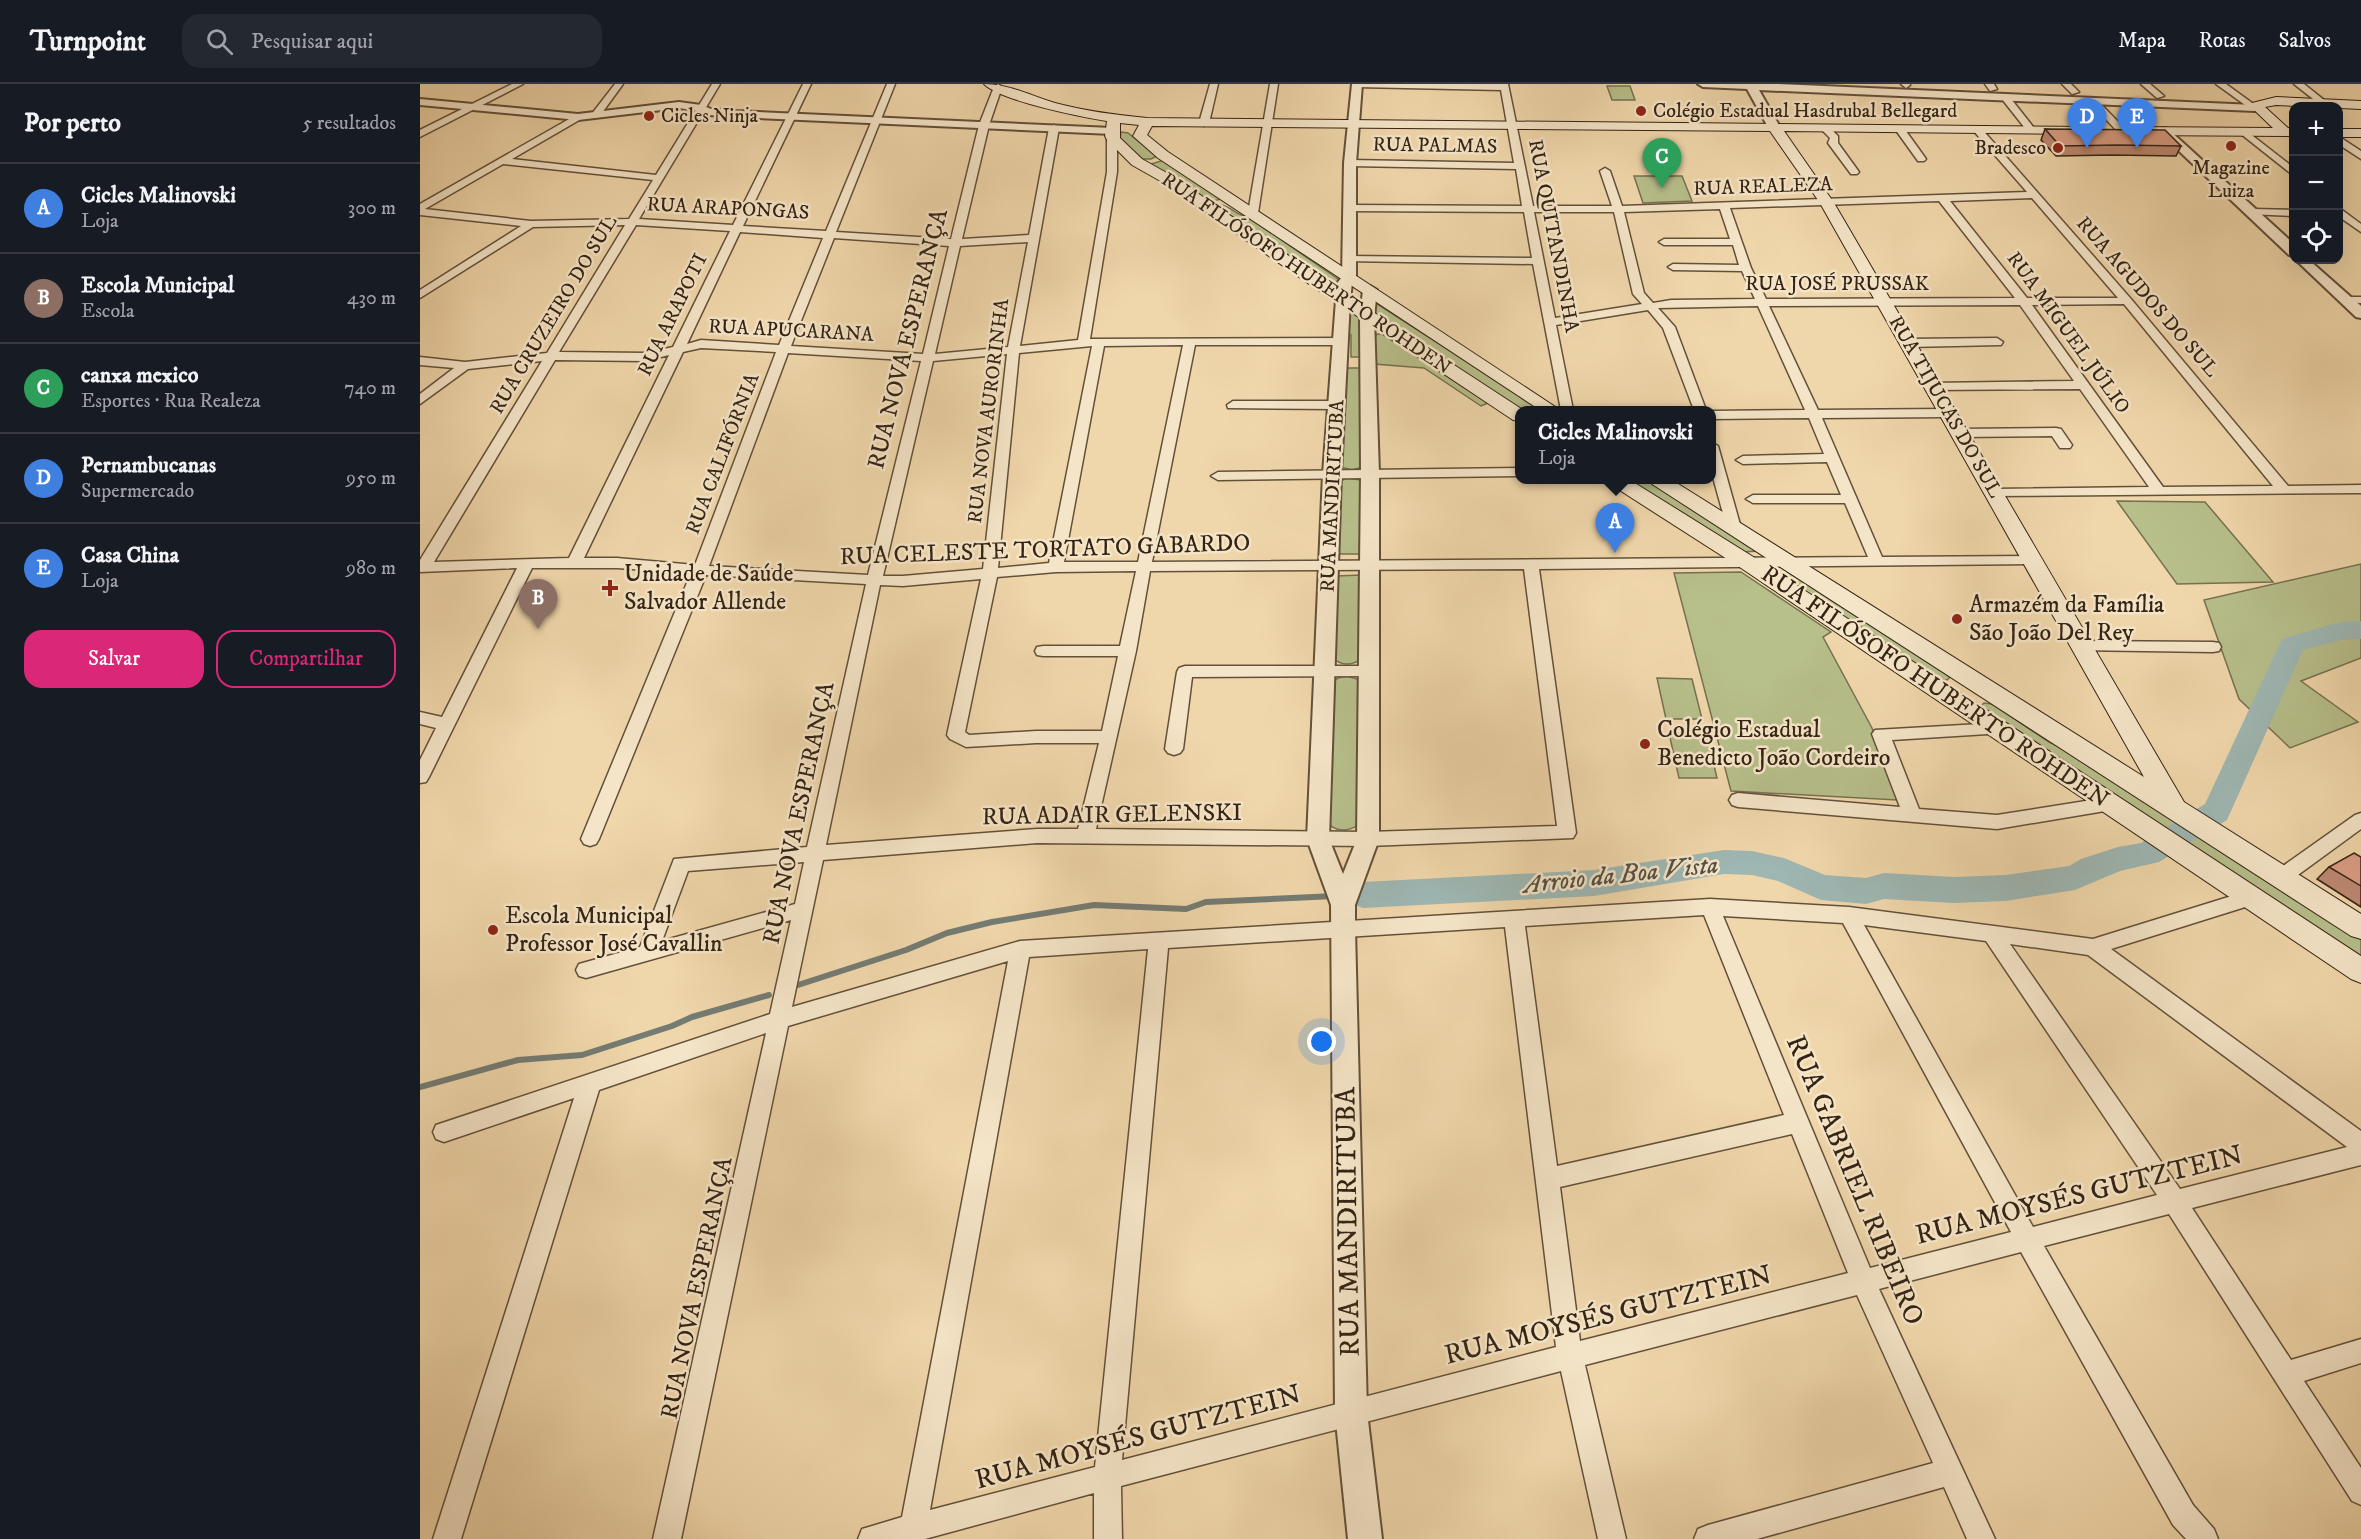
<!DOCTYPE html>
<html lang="pt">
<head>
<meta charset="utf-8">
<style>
  :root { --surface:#171b24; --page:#242831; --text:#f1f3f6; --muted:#9ea1a6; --line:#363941; --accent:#db2777 }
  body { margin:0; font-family:"IM FELL DW Pica",serif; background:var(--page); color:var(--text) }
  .controls { position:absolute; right:18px; top:18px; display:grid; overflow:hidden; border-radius:12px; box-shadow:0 6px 24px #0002 }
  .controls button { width:54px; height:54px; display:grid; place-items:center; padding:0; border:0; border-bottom:2px solid var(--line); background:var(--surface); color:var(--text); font:30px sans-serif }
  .you { position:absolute; left:902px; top:958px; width:21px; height:21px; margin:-15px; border:4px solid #fff; border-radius:50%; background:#1a73e8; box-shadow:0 0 0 9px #1a73e833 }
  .badge { display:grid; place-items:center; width:39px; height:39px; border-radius:50%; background:var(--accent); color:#fff; font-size:20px; font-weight:700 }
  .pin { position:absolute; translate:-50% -50px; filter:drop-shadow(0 2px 3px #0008) }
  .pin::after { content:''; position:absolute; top:32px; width:21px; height:18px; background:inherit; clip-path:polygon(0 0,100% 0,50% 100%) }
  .popup { position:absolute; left:1095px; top:322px; width:201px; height:78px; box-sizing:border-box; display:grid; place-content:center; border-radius:12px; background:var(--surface); filter:drop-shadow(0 2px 4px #0005); font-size:20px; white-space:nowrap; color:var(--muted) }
  .popup b { font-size:22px; color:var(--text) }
  .popup::after { content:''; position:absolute; left:50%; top:100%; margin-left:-12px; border:12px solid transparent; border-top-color:var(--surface) }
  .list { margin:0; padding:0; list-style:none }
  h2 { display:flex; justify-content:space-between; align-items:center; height:78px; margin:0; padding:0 24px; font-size:26px }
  h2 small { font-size:20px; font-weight:400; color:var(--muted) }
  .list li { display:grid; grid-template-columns:39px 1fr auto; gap:18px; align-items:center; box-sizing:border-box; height:90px; padding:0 24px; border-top:2px solid var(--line) }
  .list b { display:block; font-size:22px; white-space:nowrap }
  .list p { margin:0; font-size:20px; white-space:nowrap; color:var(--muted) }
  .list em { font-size:20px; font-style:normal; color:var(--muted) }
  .actions { display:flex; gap:12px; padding:18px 24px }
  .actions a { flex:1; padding:14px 0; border:2px solid var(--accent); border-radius:18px; text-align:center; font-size:21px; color:var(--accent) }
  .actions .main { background:var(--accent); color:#fff }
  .icon { flex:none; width:33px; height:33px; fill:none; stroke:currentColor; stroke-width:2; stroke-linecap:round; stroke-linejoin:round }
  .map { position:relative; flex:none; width:1941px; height:1455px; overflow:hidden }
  header { display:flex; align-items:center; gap:36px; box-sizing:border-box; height:84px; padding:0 30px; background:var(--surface); border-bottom:2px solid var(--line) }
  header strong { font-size:28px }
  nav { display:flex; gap:33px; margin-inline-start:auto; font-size:21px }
  .search { width:420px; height:54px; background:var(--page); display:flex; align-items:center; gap:15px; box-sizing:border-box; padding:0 21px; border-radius:18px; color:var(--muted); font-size:22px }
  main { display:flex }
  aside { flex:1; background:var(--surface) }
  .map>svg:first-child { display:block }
  .green { fill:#b7bf8b; stroke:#767150; stroke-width:1.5 }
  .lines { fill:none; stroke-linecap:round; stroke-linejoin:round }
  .stream { stroke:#747c73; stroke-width:6 }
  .river { fill:#9eb7b3; fill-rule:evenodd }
  .minor-casing { stroke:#63503a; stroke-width:3 }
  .tertiary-casing { stroke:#63503a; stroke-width:4 }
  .secondary-casing { stroke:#342314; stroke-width:2 }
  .minor { fill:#f5e5c8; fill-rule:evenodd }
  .tertiary { fill:#f5e5c8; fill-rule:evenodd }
  .secondary { fill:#f5e5c8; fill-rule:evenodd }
  .wall { fill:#bd8973; stroke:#342314; stroke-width:1.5 }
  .building { fill:#dc9f86; stroke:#342314; stroke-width:1.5 }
  .poi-dot { fill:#8f2418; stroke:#f5e5c8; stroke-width:2 }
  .labels { text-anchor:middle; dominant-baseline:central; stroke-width:5; stroke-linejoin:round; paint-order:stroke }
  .far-poi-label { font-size:20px; fill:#342314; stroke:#f5e5c8; text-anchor:start }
  .far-street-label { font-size:20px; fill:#342314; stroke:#f5e5c8 }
  .street-label { font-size:24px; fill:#342314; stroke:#f5e5c8 }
  .poi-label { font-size:24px; fill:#342314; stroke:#f5e5c8; text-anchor:start }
  .water-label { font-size:26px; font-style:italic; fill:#544f44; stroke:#f5e5c8 }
  .near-street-label { font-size:28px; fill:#342314; stroke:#f5e5c8 }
</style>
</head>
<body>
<header>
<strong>Turnpoint</strong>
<div class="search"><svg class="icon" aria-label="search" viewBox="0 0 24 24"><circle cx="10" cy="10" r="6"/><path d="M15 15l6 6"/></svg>Pesquisar aqui</div>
<nav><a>Mapa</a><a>Rotas</a><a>Salvos</a></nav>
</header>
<main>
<aside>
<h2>Por perto<small>5 resultados</small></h2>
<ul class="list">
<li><span class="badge" style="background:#3f7fe0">A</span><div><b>Cicles Malinovski</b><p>Loja</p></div><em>300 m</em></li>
<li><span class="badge" style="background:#8d6e63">B</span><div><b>Escola Municipal</b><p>Escola</p></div><em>430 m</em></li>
<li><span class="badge" style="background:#2e9e5b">C</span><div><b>canxa mexico</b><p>Esportes · Rua Realeza</p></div><em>740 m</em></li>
<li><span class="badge" style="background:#3f7fe0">D</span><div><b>Pernambucanas</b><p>Supermercado</p></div><em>950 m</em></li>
<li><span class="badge" style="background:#3f7fe0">E</span><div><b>Casa China</b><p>Loja</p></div><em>980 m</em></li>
</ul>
<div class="actions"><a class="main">Salvar</a><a>Compartilhar</a></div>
</aside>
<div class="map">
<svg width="1941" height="1455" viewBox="0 0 1941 1455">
  <rect width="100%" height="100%" fill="#f0d7ab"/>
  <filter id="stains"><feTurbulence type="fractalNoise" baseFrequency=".00333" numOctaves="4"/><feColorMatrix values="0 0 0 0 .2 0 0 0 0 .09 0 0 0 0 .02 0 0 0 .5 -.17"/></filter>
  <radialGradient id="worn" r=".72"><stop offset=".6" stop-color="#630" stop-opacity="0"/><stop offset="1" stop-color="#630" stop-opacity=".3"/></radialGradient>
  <g class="green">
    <path d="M1187 2H1210L1215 16H1192Z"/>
    <path d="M701 48 708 49 737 72 731 75H720L700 55Z"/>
    <path d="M744 76 802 115 788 118 728 81Z"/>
    <path d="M1214 92H1262L1272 117 1223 119Z"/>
    <path d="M797 120C809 120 816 132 828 133L918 195 917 207 794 122Z"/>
    <path d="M954 218 1122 326H1101L951 230Z"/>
    <path d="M929 226 940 234 941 273H931V251L928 249Z"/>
    <path d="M957 250H962L1068 319 1061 322 1004 284 954 280 955 253Z"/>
    <path d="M927 284H940L944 348 943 383 932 386 921 383V321Z"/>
    <path d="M926 394 941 396 943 470H917L919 398Z"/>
    <path d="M1208 396H1230L1342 467 1319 468Z"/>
    <path d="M1697 417 1785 418 1853 498 1757 500Z"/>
    <path d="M1941 480V574L1881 597 1938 638 1870 664 1819 615 1784 516Z"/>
    <path d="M1321 488 1411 548 1403 553 1452 644 1477 716 1311 707 1254 489Z"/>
    <path d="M1352 489H1375L1530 593 1527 596H1520Z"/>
    <path d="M942 491V574C933 582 921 582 913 574L916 492Z"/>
    <path d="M927 592 940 596 938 741C928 748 915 748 907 738L912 599 918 594Z"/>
    <path d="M1237 594 1272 595 1282 635H1246Z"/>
    <path d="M1564 619 1572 620 1629 658 1659 672 1941 853V877L1560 623Z"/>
    <path d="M1249 649H1286L1297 694H1259Z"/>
  </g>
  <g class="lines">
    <g class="stream">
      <path d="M378 901 486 866 527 849 572 838 674 821 766 825 786 818 915 812"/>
      <path d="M0 1003 98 976 162 971 252 942 272 933 349 911"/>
    </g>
    <path class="river" d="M1941 537V555L1921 556 1883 566 1807 736 1739 778 1700 787 1655 806 1586 817 1534 819 1464 815 1446 820 1401 816 1358 797 1332 791 1304 790 1174 812 943 824 932 820 927 811 932 802 943 798 1174 786 1304 766 1332 767 1364 774 1405 791 1446 794 1464 789 1534 793 1586 791 1649 782 1661 775 1698 763 1721 759 1785 720 1862 555 1920 538Z"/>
    <defs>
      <g id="minor">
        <path d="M92 0H103L0 53V46Z"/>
        <path d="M195 0H203L179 33H173L171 31Z"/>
        <path d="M292 0H300L219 135 313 141 383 0H391L323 142 406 147 467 0H475L416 148 531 155 559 41 574 3 578 0 582 3 569 41 542 155 609 151 629 44 634 41 639 44 600 262 658 256 687 88V52L692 49 697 52V88L670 255 925 254 927 257 921 261H775L732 478 1448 473 1425 419H1333L1326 415 1333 411H1421L1407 378 1323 380 1316 376 1323 372 1404 370 1389 334 1291 335V327L1385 326 1338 222 1238 224 1255 243 1286 326H1274L1243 244 1228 226 1136 241 1153 326H1141L1113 180 925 177 924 175 929 172 1112 174 1104 128 930 127 925 124 930 121 1102 122 1096 85 930 82 925 79 930 76 1094 79 1081 6 937 3 933 0H1088L1113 122H1192L1180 87 1185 84 1190 87 1202 122 1607 108 1552 45 1560 43 1711 215 1868 402 1941 401V409L1569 412 1567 409 1569 406 1574 405 1729 403 1660 305 1509 306 1507 303 1513 299 1654 297 1600 221 1349 222 1398 326 1528 325 1534 329 1528 333 1402 334 1462 473 1613 472 1620 477 1618 480 1119 485 1156 749 1153 754 948 762 617 759 403 776 372 923 600 857 1290 815 1429 823 1673 855 1831 806 1838 809 1841 814 1838 819 1691 865 1941 1047V1081L1772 1124 1871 1276 1941 1255V1279L1884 1297 1941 1384V1421L1932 1417 1749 1130 1624 1162 1773 1421 1794 1445 1798 1455H1766L1753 1441 1601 1168 1459 1205 1575 1455H1547L1524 1403 1337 1455H1274L1278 1445 1288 1441 1513 1379 1437 1211 1165 1281 1206 1455H1178L1141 1287 701 1402 702 1455H674V1409L505 1455H438L442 1445 482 1433 588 877 368 942 261 1455H233L346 949 179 1006 41 1455H13L154 1014 24 1058 16 1055 13 1048 16 1041 350 930 371 836 166 894 159 892 156 886 159 880 220 863 254 775 387 763 446 500 286 491 179 755 176 760 170 762 164 760 161 755 271 489 197 484H112L9 693 6 698 0 699V676L16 644 0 640V628L22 633 97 484 0 488V476L122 277 48 285 0 320V310L34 284 0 281V273L45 278 127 269 205 141 113 143 0 214V206L101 142 0 131V120L158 30 163 33 161 35 92 75 236 91ZM83 80 233 96 209 135 111 137 5 125ZM1612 114 1698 214H1607L1530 117ZM1519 117 1595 214 1346 215 1331 184 1310 124ZM1300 125 1310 155H1244L1239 158 1244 161H1313L1319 181 1253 180 1248 183 1253 186 1322 187 1335 215 1251 216 1233 219 1224 209 1204 128ZM1114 128H1194L1213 210 1222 220 1135 234ZM216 141 310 147 253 263 225 269 139 268ZM320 148 403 154 359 261 281 256 267 260ZM414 154 529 162 503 270 371 262ZM608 158 588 263 515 270 540 162ZM1704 220 1853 402 1743 403 1612 221ZM763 261 718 478H644L684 262ZM672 262 629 479 578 484 599 269ZM281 264 356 268 275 481 197 474H164L263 268ZM368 269 501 277 448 491 289 482ZM587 270 563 485 483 492H463L513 277ZM249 271 149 474 14 478 135 276 225 277ZM1104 485 1137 742 948 748 676 745 716 567 730 487ZM716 487 700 562H623L617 563 615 567 617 571 623 572H698L682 647H616L549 651 545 648 577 493 636 488ZM561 495 527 651 530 655 546 663 616 659H679L658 745H617L406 761 460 501 483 502ZM384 778 375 820 242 857 268 787ZM1284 831 1364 1031 1137 1082 1105 842ZM1303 832 1423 839 1591 1148 1450 1184ZM1444 841 1566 857 1737 1111 1613 1143ZM1085 843 1136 1263 702 1376 748 864ZM1590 860 1668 871 1927 1063 1760 1105ZM728 865 675 1383 510 1426 609 873ZM1372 1050 1428 1189 1160 1257 1140 1103Z"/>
        <path d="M790 0H798L789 39 784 42 779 39Z"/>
        <path d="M850 0H858L838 129 833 132 828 129Z"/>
        <path d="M1481 0H1490V1L1486 4Z"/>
        <path d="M1565 0H1574L1577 5 1570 7Z"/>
        <path d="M1642 0H1651L1659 8 1652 10Z"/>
        <path d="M1721 0H1730L1744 12 1737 14Z"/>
        <path d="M1796 0H1806L1839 24 1832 26Z"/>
        <path d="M1874 0H1884L1909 20 1902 22Z"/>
        <path d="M1582 11H1588L1614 44V48H1608L1582 15Z"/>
        <path d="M1670 15H1676L1705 45V49H1699L1670 19Z"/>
        <path d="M1402 42H1408L1418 52V59L1439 88 1437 90H1431L1408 59 1410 54 1400 44Z"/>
        <path d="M1477 43H1483L1506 75 1504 77H1498L1475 45Z"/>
        <path d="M1824 45 1874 84V92L1821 50 1819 48Z"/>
        <path d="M1918 52 1941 67V75L1918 60Z"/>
        <path d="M1918 123 1941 140V148L1918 132Z"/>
        <path d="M1832 125 1874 126V132L1828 130 1827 128Z"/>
        <path d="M1926 213H1941V219L1922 218 1920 216Z"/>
        <path d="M1577 254 1583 258 1581 261 1488 263 1482 259 1488 255Z"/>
        <path d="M813 317H917L923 321 917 325 808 324 807 321Z"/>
        <path d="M1636 344 1641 345 1652 361 1650 364H1640L1632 352 1539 353 1532 349 1539 345Z"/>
        <path d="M1291 358 1298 362 1321 444 1319 447 1314 448 1307 444 1291 386Z"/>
        <path d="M1099 384V392L798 396 791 392 798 388Z"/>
        <path d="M1660 557 1793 558 1799 559 1801 563 1799 567 1793 568 1654 566 1652 562 1654 558Z"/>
        <path d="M765 582H949L955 583 957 587 955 591 949 592 772 593 763 665 760 669 754 671 748 669 745 665 757 588 759 584Z"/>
        <path d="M1578 639 1584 641 1586 645 1584 649 1472 656 1499 725 1577 731 1691 713 1697 715 1700 720 1697 725 1577 745 1318 723 1312 721 1309 716 1312 711 1318 709 1480 723 1452 650 1455 646Z"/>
        <path d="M1941 729V745L1867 799 1860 801 1853 799 1851 794 1853 789 1935 731Z"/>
      </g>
      <g id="tertiary">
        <path d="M932 0H942L936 79V194L932 199 930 216 921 390 909 755 923 790 937 755 941 390 940 233 943 206 950 202 957 206 954 233 959 390V755L935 821V845L947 1328 962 1455H928L915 1328 911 821 887 755 903 390 916 216 918 198 922 193 924 79Z"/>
        <path d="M1278 0H1358L1835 21 1841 24 1835 27 1339 6 1360 43 1354 46 1348 43 1327 5 1283 3Z"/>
        <path d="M0 15 158 30 259 18 281 21 291 25 316 27 692 44 698 47 692 50 316 33 289 31 278 27 259 24 158 36 0 21Z"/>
        <path d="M1744 44 1748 45 1874 160V172L1869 171 1740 49V45Z"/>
        <path d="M1876 176H1889L1941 222V234L1936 233Z"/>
      </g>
      <g id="secondary">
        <path d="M564 0C589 0 611 12 635 19 665 27 696 31 727 34L1665 43 1667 46 1665 49 1660 50 1364 47 1414 119 1764 718 1941 830V855L1931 852 1232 400 1230 396H1252L1724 693 1400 119 1350 47 732 42 727 51 748 68 1140 326H1120L738 74 713 52 719 41 700 39V54L722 75 754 93 904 196 1103 326H1099V337L1093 336 892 202 744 99 712 81 687 56 685 52 687 37C661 33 581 17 564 0Z"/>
        <path d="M1856 13 1941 17V25L1856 21 1845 23 1868 44H1874V52L1712 51 1705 47 1712 43 1853 44 1830 22 1832 19Z"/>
        <rect x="1918" y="45" width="23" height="8"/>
        <path d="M1187 396H1210L1335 474 1941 872V899L1931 895 1321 484 1190 400Z"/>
      </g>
    </defs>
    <use href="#minor" class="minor-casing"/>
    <use href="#tertiary" class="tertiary-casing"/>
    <use href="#secondary" class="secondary-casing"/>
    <use href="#minor" class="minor"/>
    <use href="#tertiary" class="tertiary"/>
    <use href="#secondary" class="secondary"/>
  </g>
  <g class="wall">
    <path d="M1625 45 1761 62 1756 72 1693 71 1636 72 1621 56Z"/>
    <path d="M1941 773V823L1897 795 1909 783Z"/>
  </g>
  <g class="building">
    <path d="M1625 45 1745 46 1761 62 1698 61 1640 62Z"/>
    <path d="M1934 769 1941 773V802L1909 783Z"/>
  </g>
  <g class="poi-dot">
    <circle cx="1221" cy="27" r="6"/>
    <circle cx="229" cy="32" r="6"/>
    <circle cx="1811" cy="62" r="6"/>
    <circle cx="1638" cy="64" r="6"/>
    <path d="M187 495h6v6h6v6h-6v6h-6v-6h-6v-6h6z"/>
    <circle cx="1537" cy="535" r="6"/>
    <circle cx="1225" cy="660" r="6"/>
    <circle cx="73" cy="846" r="6"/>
  </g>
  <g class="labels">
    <g class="far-poi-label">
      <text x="1233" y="27">Colégio Estadual Hasdrubal Bellegard</text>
      <text x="241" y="32">Cicles Ninja</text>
      <text x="1626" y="64" text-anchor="end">Bradesco</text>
      <text x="1811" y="84" text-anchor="middle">Magazine<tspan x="1811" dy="23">Luiza</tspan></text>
    </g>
    <g class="far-street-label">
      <text transform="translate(1015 62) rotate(1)">RUA PALMAS</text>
      <text transform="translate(1343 103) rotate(-2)">RUA REALEZA</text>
      <text transform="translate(308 125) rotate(3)">RUA ARAPONGAS</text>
      <text transform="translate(1133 152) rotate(79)">RUA QUITANDINHA</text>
      <text transform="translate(886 190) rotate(34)">RUA FILÓSOFO HUBERTO ROHDEN</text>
      <text x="1417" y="200">RUA JOSÉ PRUSSAK</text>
      <text transform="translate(1727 213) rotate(49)">RUA AGUDOS DO SUL</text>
      <text transform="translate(134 231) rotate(-59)">RUA CRUZEIRO DO SUL</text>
      <text transform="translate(253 231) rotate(-64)">RUA ARAPOTI</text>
      <text transform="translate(371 247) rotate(3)">RUA APUCARANA</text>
      <text transform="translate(1648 249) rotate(54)">RUA MIGUEL JÚLIO</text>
      <text transform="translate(1525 323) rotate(60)">RUA TIJUCAS DO SUL</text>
      <text transform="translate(569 327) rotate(-83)">RUA NOVA AURORINHA</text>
      <text transform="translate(303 370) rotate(-69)">RUA CALIFÓRNIA</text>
      <text transform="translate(913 412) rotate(-87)">RUA MANDIRITUBA</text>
    </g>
    <g class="street-label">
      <text transform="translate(488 255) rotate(-76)">RUA NOVA ESPERANÇA</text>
      <text transform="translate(625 466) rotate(-2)">RUA CELESTE TORTATO GABARDO</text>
      <text transform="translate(1515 603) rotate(34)">RUA FILÓSOFO HUBERTO ROHDEN</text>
      <text transform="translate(379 729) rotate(-78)">RUA NOVA ESPERANÇA</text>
      <text transform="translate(692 731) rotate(-1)">RUA ADAIR GELENSKI</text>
      <text transform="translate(277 1204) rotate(-78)">RUA NOVA ESPERANÇA</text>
    </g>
    <g class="poi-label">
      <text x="204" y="490">Unidade de Saúde<tspan x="204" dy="28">Salvador Allende</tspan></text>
      <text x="1549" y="521">Armazém da Família<tspan x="1549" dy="28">São João Del Rey</tspan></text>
      <text x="1237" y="646">Colégio Estadual<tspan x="1237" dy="28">Benedicto João Cordeiro</tspan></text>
      <text x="85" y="832">Escola Municipal<tspan x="85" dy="28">Professor José Cavallin</tspan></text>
    </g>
    <g class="water-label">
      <text transform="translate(1201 791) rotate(-6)">Arroio da Boa Vista</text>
    </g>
    <g class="near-street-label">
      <text transform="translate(1435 1096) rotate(67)">RUA GABRIEL RIBEIRO</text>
      <text transform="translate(1659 1111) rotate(-14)">RUA MOYSÉS GUTZTEIN</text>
      <text transform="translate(928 1138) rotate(-91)">RUA MANDIRITUBA</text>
      <text transform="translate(1188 1231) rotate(-14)">RUA MOYSÉS GUTZTEIN</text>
      <text transform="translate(718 1353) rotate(-15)">RUA MOYSÉS GUTZTEIN</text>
    </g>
  </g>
  <rect width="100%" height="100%" filter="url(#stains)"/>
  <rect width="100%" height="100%" fill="url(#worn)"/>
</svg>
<div class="controls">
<button>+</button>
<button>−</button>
<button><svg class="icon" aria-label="locate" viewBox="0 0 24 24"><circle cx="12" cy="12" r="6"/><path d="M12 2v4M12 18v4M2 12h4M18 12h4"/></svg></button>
</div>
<div class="you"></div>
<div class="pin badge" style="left:1195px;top:469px;background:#3f7fe0">A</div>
<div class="popup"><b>Cicles Malinovski</b>Loja</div>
<div class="pin badge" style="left:118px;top:545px;background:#8d6e63">B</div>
<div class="pin badge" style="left:1242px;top:104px;background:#2e9e5b">C</div>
<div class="pin badge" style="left:1667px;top:64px;background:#3f7fe0">D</div>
<div class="pin badge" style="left:1717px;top:64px;background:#3f7fe0">E</div>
</div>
</main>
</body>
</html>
